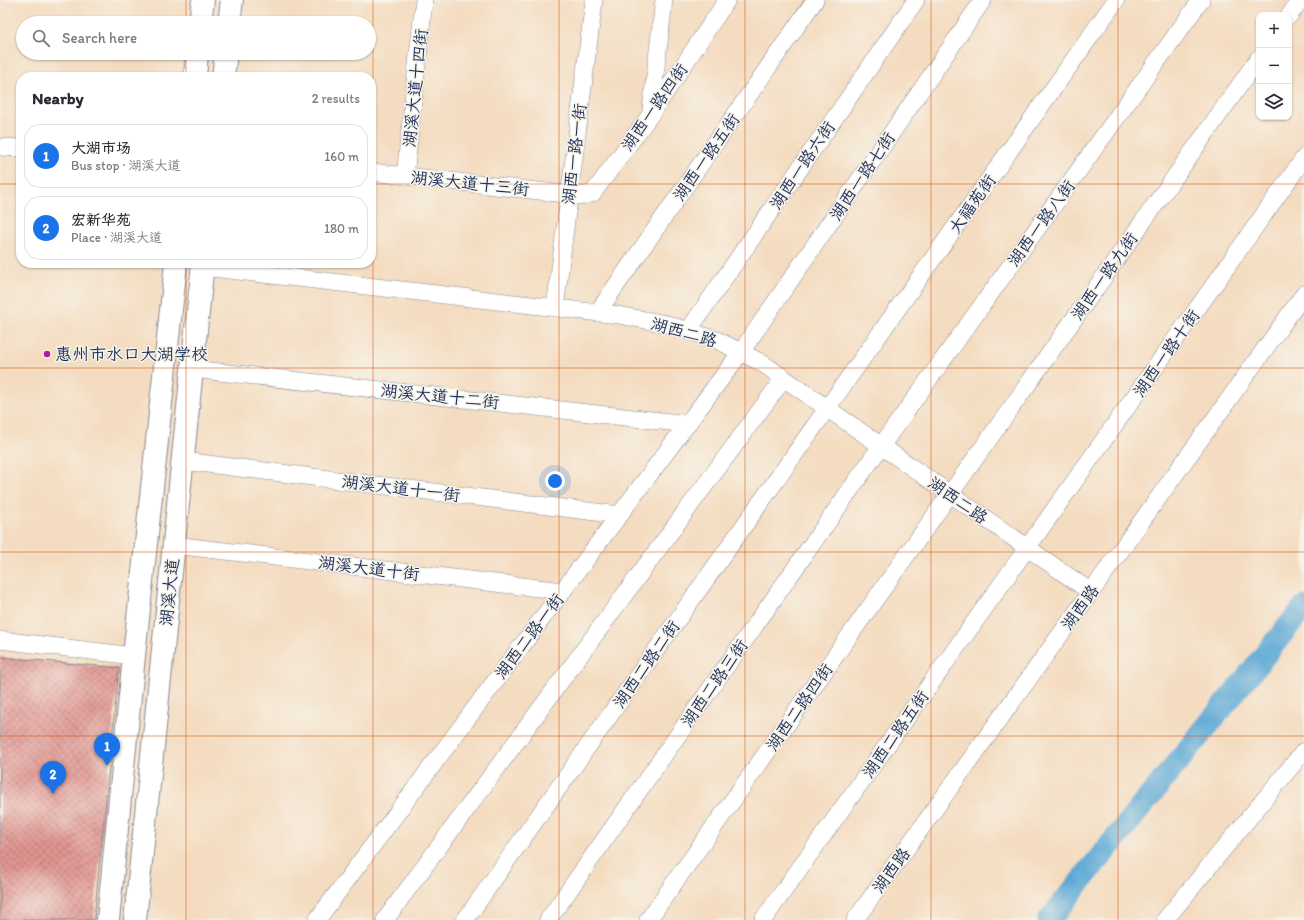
<!DOCTYPE html>
<html lang="en">
<head>
<meta charset="utf-8">
<style>
  :root { --surface:#fff; --page:#f2f2f3; --text:#2b2b33; --muted:#7c7c81; --line:#e1e1e2; --accent:#1a73e8 }
  body { margin:0; font-family:Itim,"LXGW WenKai TC",sans-serif; background:var(--page); color:var(--text) }
  .controls { position:absolute; right:12px; top:12px; display:grid; overflow:hidden; border-radius:8px; box-shadow:0 1px 3px #0004 }
  .controls button { width:36px; height:36px; display:grid; place-items:center; padding:0; border:0; border-bottom:1px solid var(--line); background:var(--surface); color:var(--text); font:20px sans-serif }
  .you { position:absolute; left:555px; top:481px; width:14px; height:14px; margin:-10px; border:3px solid #fff; border-radius:50%; background:#1a73e8; box-shadow:0 0 0 6px #1a73e833 }
  .badge { display:grid; place-items:center; width:26px; height:26px; border-radius:50%; background:var(--accent); color:#fff; font-size:13px; font-weight:700 }
  .pin { position:absolute; translate:-50% -33px; filter:drop-shadow(0 1px 2px #0008) }
  .pin::after { content:''; position:absolute; top:21px; width:14px; height:12px; background:inherit; clip-path:polygon(0 0,100% 0,50% 100%) }
  .list { margin:0; padding:0; list-style:none }
  h2 { display:flex; justify-content:space-between; align-items:center; height:52px; margin:0; padding:0 16px; font-size:17px }
  h2 small { font-size:13px; font-weight:400; color:var(--muted) }
  .list li { display:grid; grid-template-columns:26px 1fr auto; gap:12px; align-items:center; box-sizing:border-box; height:64px; margin:0 8px 8px; padding:0 8px; border:1px solid var(--line); border-radius:16px }
  .list b { display:block; font-size:15px; white-space:nowrap }
  .list p { margin:0; font-size:13px; white-space:nowrap; color:var(--muted) }
  .list em { font-size:13px; font-style:normal; color:var(--muted) }
  .icon { flex:none; width:22px; height:22px; fill:none; stroke:currentColor; stroke-width:2; stroke-linecap:round; stroke-linejoin:round }
  .map { position:relative; flex:none; width:1304px; height:920px; overflow:hidden }
  .search { position:absolute; background:var(--surface); box-shadow:0 1px 3px #0004; left:16px; top:16px; width:360px; height:44px; display:flex; align-items:center; gap:10px; box-sizing:border-box; padding:0 14px; border-radius:22px; color:var(--muted); font-size:15px }
  .panel { position:absolute; background:var(--surface); box-shadow:0 1px 3px #0004; left:16px; top:72px; width:360px; height:196px; border-radius:16px }
  .map>svg:first-child { display:block }
  .lines { fill:none; stroke-linecap:round; stroke-linejoin:round }
  .canal { stroke:#5ca8d5; stroke-width:23 }
  .building { fill:url(#building-cross-hatch) }
  .minor-casing { stroke:#88868f; stroke-width:18 }
  .tertiary-casing { stroke:#88868f; stroke-width:24 }
  .minor { stroke:#fff; stroke-width:17 }
  .tertiary { stroke:#fff; stroke-width:22 }
  .grid { fill:none; stroke:#d45514; stroke-width:1; stroke-opacity:0.55 }
  .poi-dot { fill:#b5179e; stroke:#f7f3e8; stroke-width:1.5 }
  .labels { text-anchor:middle; dominant-baseline:central; stroke-width:3; stroke-linejoin:round; paint-order:stroke }
  .street-label { font-size:17px; fill:#1b2f5e; stroke:#f7f3e8 }
  .poi-label { font-size:17px; fill:#1b2f5e; stroke:#f7f3e8; text-anchor:start }
</style>
</head>
<body>
<div class="map">
<svg width="1304" height="920" viewBox="0 0 1304 920">
  <defs>
    <pattern id="building-cross-hatch" width="8" height="8" patternUnits="userSpaceOnUse"><rect width="8" height="8" fill="#e29591"/><path d="M0 0l8 8M0 8l8-8" fill="none" stroke="#b67a7a"/></pattern>
  </defs>
  <rect width="100%" height="100%" fill="#f7f3e8"/>
  <filter id="ink" filterUnits="userSpaceOnUse"><feTurbulence type="fractalNoise" baseFrequency=".025" numOctaves="2"/><feDisplacementMap in="SourceGraphic" scale="8" xChannelSelector="R" yChannelSelector="G"/><feConvolveMatrix kernelMatrix="1 2 1 2 8 2 1 2 1" color-interpolation-filters="sRGB"/></filter>
  <filter id="wash" filterUnits="userSpaceOnUse"><feTurbulence type="fractalNoise" baseFrequency=".012" numOctaves="4" result="noise"/><feDisplacementMap in="SourceGraphic" scale="16" xChannelSelector="R" yChannelSelector="G"/><feGaussianBlur stdDeviation="0.9" result="paint"/><feColorMatrix in="noise" values="0 0 0 0 0 0 0 0 0 0 0 0 0 0 0 0 0 1.4 0 .05"/><feComposite in="paint" operator="in"/></filter>
  <g filter="url(#wash)">
    <rect width="100%" height="100%" fill="#f4dcc0"/>
    <g class="lines">
      <path class="canal" d="M1049 920 1304 607"/>
    </g>
    <g id="blocks">
      <path class="building" d="M0 657 119 668 94 920H0Z"/>
    </g>
  </g>
  <g filter="url(#ink)">
    <use href="#blocks" fill-opacity="0" stroke="#88868f" stroke-width="1"/>
    <g class="lines">
      <defs>
        <g id="minor">
          <path d="M1289 16 1300 0"/>
          <path d="M651 110 664 0"/>
          <path d="M0 147 21 148"/>
          <path d="M371 172 583 196 593 193 651 114 727 0"/>
          <path d="M405 176 424 0"/>
          <path d="M203 267 618 315 667 324 717 340 762 363 1091 592"/>
          <path d="M555 308 594 0"/>
          <path d="M597 313 815 0"/>
          <path d="M688 331 916 0"/>
          <path d="M192 369 688 424"/>
          <path d="M183 461 620 515"/>
          <path d="M174 545 563 591"/>
          <path d="M0 640 134 656"/>
          <path d="M317 920 741 352 983 0"/>
          <path d="M385 920 784 378"/>
          <path d="M465 920 1116 0"/>
          <path d="M548 920 881 446 1201 0"/>
          <path d="M648 920 1259 58"/>
          <path d="M763 920 1304 158"/>
          <path d="M855 920 1091 592 1304 294"/>
          <path d="M1165 920 1304 751"/>
        </g>
        <g id="tertiary">
          <path d="M200 23 203 0"/>
          <path d="M229 23 232 0"/>
          <path d="M195 77 197 53"/>
          <path d="M223 77 226 53"/>
          <path d="M108 920 134 656 176 263"/>
          <path d="M135 920 203 263"/>
        </g>
      </defs>
      <use href="#minor" class="minor-casing"/>
      <use href="#tertiary" class="tertiary-casing"/>
      <use href="#minor" class="minor"/>
      <use href="#tertiary" class="tertiary"/>
    </g>
  </g>
  <path class="grid" d="M186 0V23M373 0V920M559 0V920M745 0V920M931 0V920M1118 0V920M186 53V77M0 184H21M371 184H1304M186 263V920M0 368H1304M0 552H1304M0 736H1304"/>
  <circle class="poi-dot" cx="47" cy="354" r="4"/>
  <g class="labels">
    <g class="street-label">
      <text transform="translate(415 88) rotate(-84)">湖溪大道十四街</text>
      <text transform="translate(654 107) rotate(-55)">湖西一路四街</text>
      <text transform="translate(574 154) rotate(-83)">湖西一路一街</text>
      <text transform="translate(706 157) rotate(-55)">湖西一路五街</text>
      <text transform="translate(802 165) rotate(-56)">湖西一路六街</text>
      <text transform="translate(862 176) rotate(-56)">湖西一路七街</text>
      <text transform="translate(470 183) rotate(6)">湖溪大道十三街</text>
      <text transform="translate(972 204) rotate(-55)">大福苑街</text>
      <text transform="translate(1041 223) rotate(-54)">湖西一路八街</text>
      <text transform="translate(1104 276) rotate(-55)">湖西一路九街</text>
      <text transform="translate(684 332) rotate(16)">湖西二路</text>
      <text transform="translate(1166 353) rotate(-55)">湖西一路十街</text>
      <text transform="translate(440 396) rotate(6)">湖溪大道十二街</text>
      <text transform="translate(401 488) rotate(7)">湖溪大道十一街</text>
      <text transform="translate(958 500) rotate(35)">湖西二路</text>
      <text transform="translate(369 568) rotate(7)">湖溪大道十街</text>
      <text transform="translate(169 592) rotate(-84)">湖溪大道</text>
      <text transform="translate(1080 607) rotate(-54)">湖西路</text>
      <text transform="translate(529 636) rotate(-53)">湖西二路一街</text>
      <text transform="translate(646 664) rotate(-55)">湖西二路二街</text>
      <text transform="translate(714 683) rotate(-55)">湖西二路三街</text>
      <text transform="translate(799 707) rotate(-55)">湖西二路四街</text>
      <text transform="translate(895 734) rotate(-55)">湖西二路五街</text>
      <text transform="translate(891 870) rotate(-54)">湖西路</text>
    </g>
    <g class="poi-label">
      <text x="55" y="354">惠州市水口大湖学校</text>
    </g>
  </g>
</svg>
<div class="controls">
<button>+</button>
<button>−</button>
<button><svg class="icon" aria-label="layers" viewBox="0 0 24 24"><path d="M12 4l9 5-9 5-9-5zM3 14l9 5 9-5"/></svg></button>
</div>
<div class="you"></div>
<div class="pin badge" style="left:107px;top:766px">1</div>
<div class="pin badge" style="left:53px;top:794px">2</div>
<div class="search"><svg class="icon" aria-label="search" viewBox="0 0 24 24"><circle cx="10" cy="10" r="6"/><path d="M15 15l6 6"/></svg>Search here</div>
<section class="panel">
<h2>Nearby<small>2 results</small></h2>
<ul class="list">
<li><span class="badge">1</span><div><b>大湖市场</b><p>Bus stop · 湖溪大道</p></div><em>160 m</em></li>
<li><span class="badge">2</span><div><b>宏新华苑</b><p>Place · 湖溪大道</p></div><em>180 m</em></li>
</ul>
</section>
</div>
</body>
</html>
